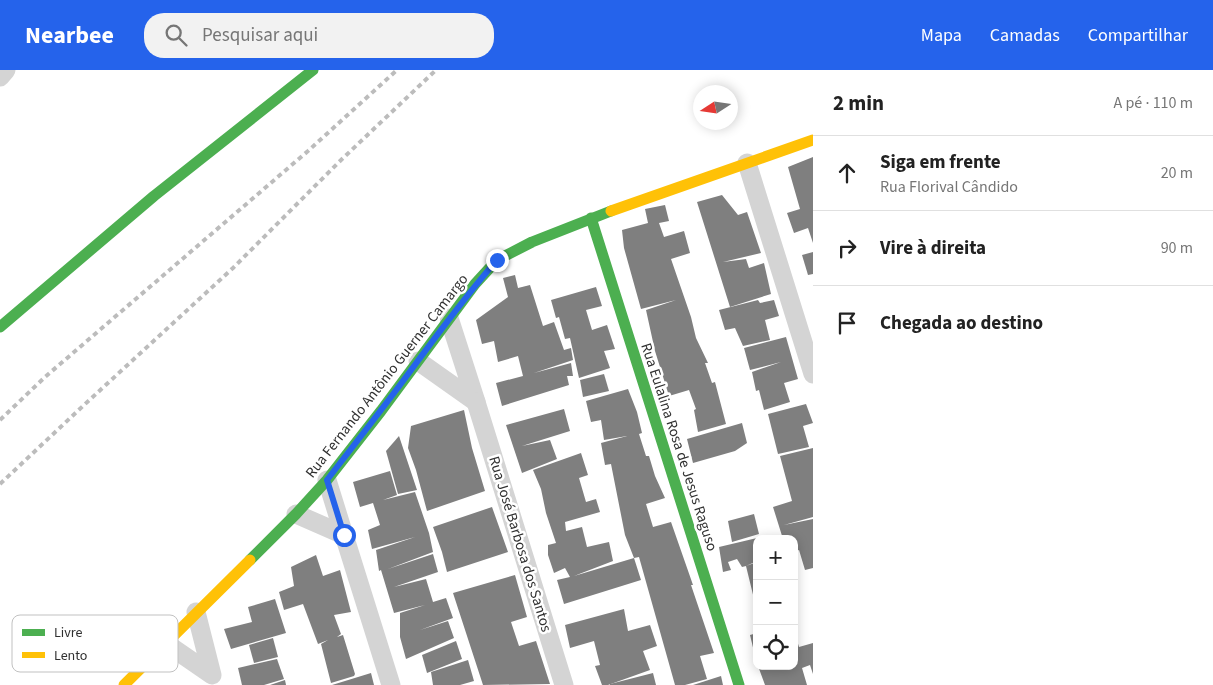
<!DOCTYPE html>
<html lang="pt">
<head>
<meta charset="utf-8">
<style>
  :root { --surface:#fff; --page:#f2f2f2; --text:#222; --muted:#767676; --line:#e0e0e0; --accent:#2563eb }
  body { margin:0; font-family:"Source Sans 3",sans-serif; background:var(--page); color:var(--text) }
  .controls { position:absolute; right:15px; bottom:15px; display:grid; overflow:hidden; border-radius:10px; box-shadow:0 2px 12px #0003 }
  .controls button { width:45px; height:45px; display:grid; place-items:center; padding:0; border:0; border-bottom:1px solid var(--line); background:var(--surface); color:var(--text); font:25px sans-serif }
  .compass { position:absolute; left:693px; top:15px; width:45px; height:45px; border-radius:50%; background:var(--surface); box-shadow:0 2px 12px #0003; rotate:258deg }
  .stop { position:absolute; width:15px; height:15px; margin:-11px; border:4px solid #2563eb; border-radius:50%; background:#fff }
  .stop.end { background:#2563eb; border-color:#fff; box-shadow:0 1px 5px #0008 }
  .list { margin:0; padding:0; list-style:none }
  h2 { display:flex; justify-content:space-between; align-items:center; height:65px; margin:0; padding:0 20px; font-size:21px }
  h2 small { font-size:16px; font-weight:400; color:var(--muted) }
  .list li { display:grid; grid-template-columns:32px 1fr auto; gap:15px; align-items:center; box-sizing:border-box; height:75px; padding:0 20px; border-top:1px solid var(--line) }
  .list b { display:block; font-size:19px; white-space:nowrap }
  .list p { margin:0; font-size:16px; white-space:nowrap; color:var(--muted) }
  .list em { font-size:16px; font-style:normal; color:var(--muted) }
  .icon { flex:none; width:28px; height:28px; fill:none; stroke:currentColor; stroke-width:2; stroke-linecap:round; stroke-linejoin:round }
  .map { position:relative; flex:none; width:813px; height:615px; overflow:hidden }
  header { display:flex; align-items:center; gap:30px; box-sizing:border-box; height:70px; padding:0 25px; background:var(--accent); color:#fff }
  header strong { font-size:24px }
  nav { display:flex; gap:28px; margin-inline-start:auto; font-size:18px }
  .search { width:350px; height:45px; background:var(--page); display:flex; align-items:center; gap:12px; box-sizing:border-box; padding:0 18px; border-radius:20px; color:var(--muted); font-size:19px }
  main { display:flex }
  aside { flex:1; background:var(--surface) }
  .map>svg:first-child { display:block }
  .building { fill:#7f7f7f }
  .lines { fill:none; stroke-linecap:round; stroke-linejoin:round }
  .street { stroke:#d4d4d4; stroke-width:19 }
  .fast { stroke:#4caf50; stroke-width:11 }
  .slow { stroke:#ffc107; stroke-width:11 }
  .rail { stroke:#bcbcbc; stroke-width:4; stroke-dasharray:5 4; stroke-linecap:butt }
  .route { stroke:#2563eb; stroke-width:6 }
  .labels { text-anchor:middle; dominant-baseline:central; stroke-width:5; stroke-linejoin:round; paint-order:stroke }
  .street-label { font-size:15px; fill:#303030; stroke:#fff }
  .key { fill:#fff; stroke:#c1c1c1; stroke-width:1 }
  .key-label { font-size:14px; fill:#303030 }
</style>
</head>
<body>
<header>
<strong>Nearbee</strong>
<div class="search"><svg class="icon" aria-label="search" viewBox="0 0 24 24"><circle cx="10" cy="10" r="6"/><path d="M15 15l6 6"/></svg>Pesquisar aqui</div>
<nav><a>Mapa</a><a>Camadas</a><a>Compartilhar</a></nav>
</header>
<main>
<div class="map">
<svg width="813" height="615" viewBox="0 0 813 615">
  <rect width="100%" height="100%" fill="#fff"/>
  <g class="building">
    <path d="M813 87V173L808 158 794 163 787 143 800 139 788 97Z"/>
    <path d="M722 125 738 145 747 142 761 183 723 192 746 189 749 198 764 193 771 224 730 237 697 132Z"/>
    <path d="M665 135 669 151 659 153 664 167 684 161 690 183 671 189 691 247 696 268 708 293H705L712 313 715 312 726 354 698 362 694 340 696 339 689 320 669 326 655 281 646 240 676 230 641 239 624 178 622 160 648 153 645 139Z"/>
    <path d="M813 182V204L808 205 802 185Z"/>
    <path d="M515 205 518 218 530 215 543 256 554 252 564 280 571 278 573 290 534 303 571 293 573 306H567L569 315 502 336 496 313 523 306 518 286 498 292 494 271 482 274 476 250 508 227 503 208Z"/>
    <path d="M596 217 602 236 586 240 592 260 607 255 615 279 604 281 610 298 579 308 570 268 565 269 559 247 556 248 551 230Z"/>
    <path d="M758 230 760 233 774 230 779 246 765 250 770 270 743 276 735 258 725 260 719 240Z"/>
    <path d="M786 267 798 309 784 313 790 332 764 340 759 320 756 321 752 302 781 292 750 300 744 278Z"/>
    <path d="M604 304 609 321 583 327 580 310Z"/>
    <path d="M628 319 637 342 642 363 639 364 646 386H649L655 406 665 428 646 434 653 457 671 452 693 515H691L714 583 700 586 707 609 685 615H675L639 487 634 488 625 465 611 394 605 395 601 373 627 366 604 370 601 350 591 352 586 331Z"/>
    <path d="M806 334 813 353 803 356 809 377 778 384 768 344Z"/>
    <path d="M564 339 570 361 522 376 550 370 557 389 522 403 506 355Z"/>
    <path d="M464 340 472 378 485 421 427 441 416 400 408 378 411 356Z"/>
    <path d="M742 353 747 373 735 381 693 393 687 369Z"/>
    <path d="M399 366 417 420 398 424 386 381Z"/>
    <path d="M813 378V447L784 455 813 449V498L805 500 799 480 794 482V469H783L773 437 792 431 780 386Z"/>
    <path d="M581 383 588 405 579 408 586 432 596 429 600 442 565 452 566 461 582 457 587 477 609 472 613 491 574 506 634 488 641 510 564 534 557 510 570 507 565 498 554 503 548 485V475L556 473 546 443 541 419 533 400Z"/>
    <path d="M390 401 397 425 383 430 415 422 429 463 433 482 388 499 433 484 438 502 394 517 426 509 433 532 446 528 453 548 420 560 448 551 454 568 406 589 400 567V543L425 535 394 543 381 500 379 501 376 480 415 467 372 479 368 460 380 455 373 433 360 437 353 412Z"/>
    <path d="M492 437 508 482 447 502 442 482 433 457Z"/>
    <path d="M754 444 759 464 732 472 728 451Z"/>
    <path d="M757 468V491L746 496 757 492 756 537 746 496 742 497 737 489 728 492 731 500 723 502 719 477Z"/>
    <path d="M316 485 323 506 340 500 351 542 334 545 341 564 337 567 343 565 355 604 354 606 331 613 321 574 328 570 318 574 303 534 284 540 279 522 294 516 291 497Z"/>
    <path d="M515 505 527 547 511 552 519 576 536 571 550 614 483 615 453 523Z"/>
    <path d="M275 529 286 563 231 579 224 559 252 552 248 537Z"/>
    <path d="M624 539 628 561 650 555 657 576 643 581 650 600 608 615H602L595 596 600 595 594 571 570 578 565 555Z"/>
    <path d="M757 563V590H756L750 565Z"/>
    <path d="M795 564 799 577 813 573V604L810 595 802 598 807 615H765L758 596H794Z"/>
    <path d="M273 568 278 587 254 593 249 575Z"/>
    <path d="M456 571 462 589 427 603 422 585Z"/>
    <path d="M277 589 284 609 264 615H242L238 598Z"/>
    <path d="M468 590 474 611 460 615H433L431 602Z"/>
    <path d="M371 603 374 615H332Z"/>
    <path d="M653 603 656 615H610V614Z"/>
    <path d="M721 606 723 615H693Z"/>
    <path d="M285 610 286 615H270Z"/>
  </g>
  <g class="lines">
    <g class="street">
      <path d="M0 7 6 0"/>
      <path d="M747 93 813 304"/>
      <path d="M418 291 476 332 449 248"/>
      <path d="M476 332 564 615"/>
      <path d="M296 444 344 465 327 410"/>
      <path d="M344 465 391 615"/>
      <path d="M167 574 212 605 196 542"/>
    </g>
    <g class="fast">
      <path d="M591 148 739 615"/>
      <path d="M0 257 154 126 313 0"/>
      <path d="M250 490 296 444 327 410 381 341 475 214 497 190 532 172 611 141"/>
    </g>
    <g class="slow">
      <path d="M611 141 813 70"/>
      <path d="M124 615 250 490"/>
    </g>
    <g class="rail">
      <path d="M0 350 45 307 308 81 397 0"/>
      <path d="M0 414 84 335 233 198 340 91 436 0"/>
    </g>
  </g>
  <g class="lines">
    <path class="route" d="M344 465 327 410C357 371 388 332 417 292 443 257 468 223 497 190"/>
  </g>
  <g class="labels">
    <g class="street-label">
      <text transform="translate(387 306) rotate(-52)">Rua Fernando Antônio Guerner Camargo</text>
      <text transform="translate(679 377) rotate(72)">Rua Eulalina Rosa de Jesus Raguso</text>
      <text transform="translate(520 474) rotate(73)">Rua José Barbosa dos Santos</text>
    </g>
  </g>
  <rect x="12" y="545" width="166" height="57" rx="8" class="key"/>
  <rect x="22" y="559" width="23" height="7" fill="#4caf50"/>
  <rect x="22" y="582" width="23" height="6" fill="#ffc107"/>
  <g class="key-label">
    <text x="54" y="567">Livre</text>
    <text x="54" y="590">Lento</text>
  </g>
</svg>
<div class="controls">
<button>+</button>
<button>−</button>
<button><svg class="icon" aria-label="locate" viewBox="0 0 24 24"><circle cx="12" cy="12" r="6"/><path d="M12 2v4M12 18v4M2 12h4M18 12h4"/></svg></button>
</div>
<svg class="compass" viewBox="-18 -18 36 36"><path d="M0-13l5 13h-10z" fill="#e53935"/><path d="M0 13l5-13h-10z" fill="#767676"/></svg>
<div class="stop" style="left:344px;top:465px"></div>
<div class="stop end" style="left:497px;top:190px"></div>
</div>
<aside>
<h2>2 min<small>A pé · 110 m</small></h2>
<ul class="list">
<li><svg class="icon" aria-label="ahead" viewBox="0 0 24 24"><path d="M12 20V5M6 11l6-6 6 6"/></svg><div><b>Siga em frente</b><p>Rua Florival Cândido</p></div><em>20 m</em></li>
<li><svg class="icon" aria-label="right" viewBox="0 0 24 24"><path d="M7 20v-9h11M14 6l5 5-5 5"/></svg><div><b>Vire à direita</b></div><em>90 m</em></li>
<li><svg class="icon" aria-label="arrive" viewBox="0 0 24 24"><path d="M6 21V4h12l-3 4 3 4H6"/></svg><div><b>Chegada ao destino</b></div></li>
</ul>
</aside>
</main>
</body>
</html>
